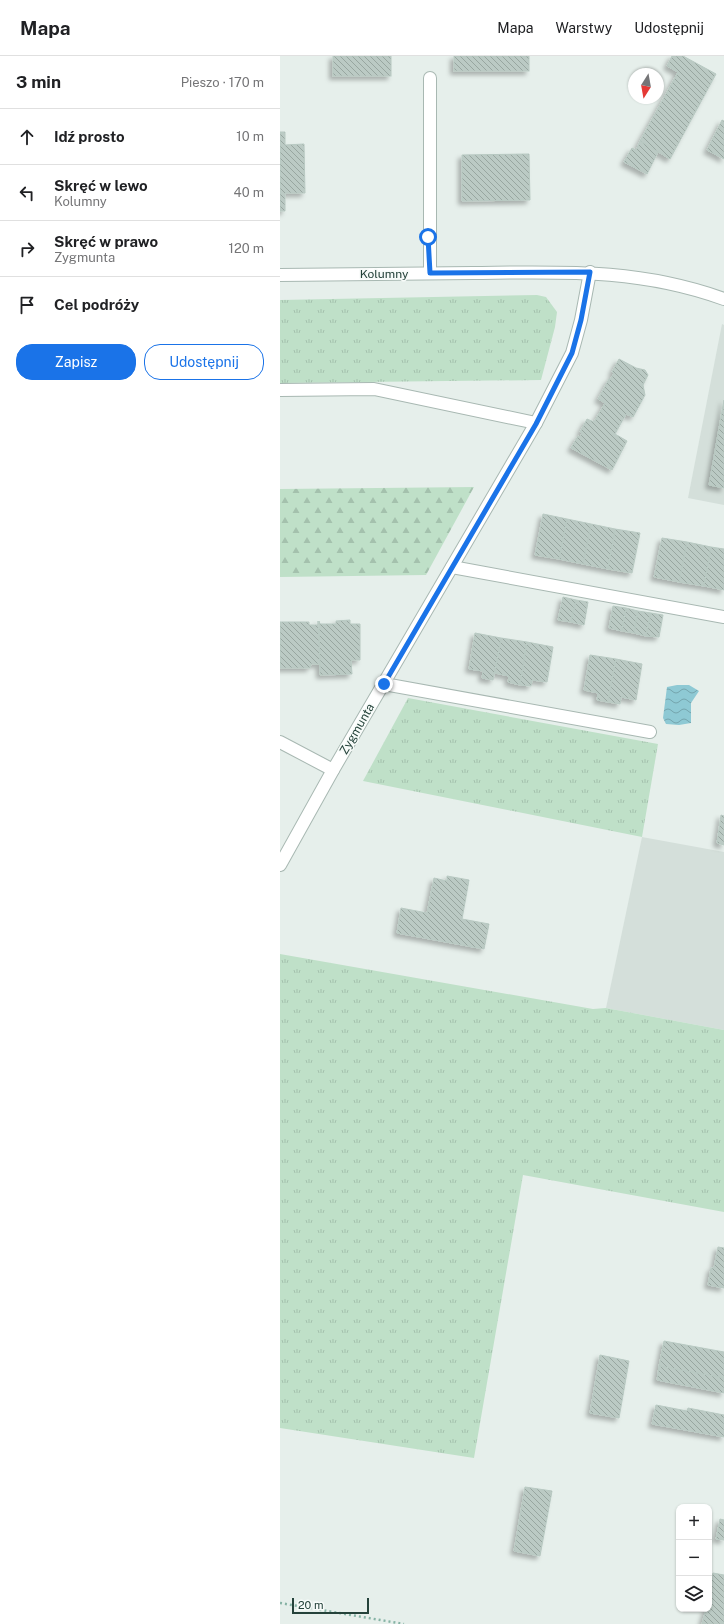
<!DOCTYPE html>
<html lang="pl">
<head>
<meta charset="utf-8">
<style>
  :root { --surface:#fff; --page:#f6f6f6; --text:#202124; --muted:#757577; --line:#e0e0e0; --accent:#1a73e8 }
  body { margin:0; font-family:"Public Sans",sans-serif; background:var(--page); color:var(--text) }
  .controls { position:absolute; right:12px; bottom:12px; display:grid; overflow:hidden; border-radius:8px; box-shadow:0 1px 3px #0004 }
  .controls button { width:36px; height:36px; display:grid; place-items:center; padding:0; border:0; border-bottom:1px solid var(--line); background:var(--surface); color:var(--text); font:20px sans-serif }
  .compass { position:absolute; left:348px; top:12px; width:36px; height:36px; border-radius:50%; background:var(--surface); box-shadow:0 1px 3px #0004; rotate:191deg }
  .scale { position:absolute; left:12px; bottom:10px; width:77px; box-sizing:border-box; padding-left:4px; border:2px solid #24423a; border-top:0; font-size:11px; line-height:14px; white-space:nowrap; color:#24423a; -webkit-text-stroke:3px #f7fbf9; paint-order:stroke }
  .stop { position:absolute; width:12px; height:12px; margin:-9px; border:3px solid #1a73e8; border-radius:50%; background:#fff }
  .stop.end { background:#1a73e8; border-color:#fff; box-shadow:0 1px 4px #0008 }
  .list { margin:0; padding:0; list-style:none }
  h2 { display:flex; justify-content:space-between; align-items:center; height:52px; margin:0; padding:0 16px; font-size:17px }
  h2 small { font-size:13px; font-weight:400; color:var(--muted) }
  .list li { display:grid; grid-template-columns:26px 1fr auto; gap:12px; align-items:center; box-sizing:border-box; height:56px; padding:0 16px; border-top:1px solid var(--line) }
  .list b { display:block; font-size:15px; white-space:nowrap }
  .list p { margin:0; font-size:13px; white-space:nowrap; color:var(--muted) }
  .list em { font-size:13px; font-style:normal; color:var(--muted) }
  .actions { display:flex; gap:8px; padding:12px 16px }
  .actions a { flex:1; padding:9px 0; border:1px solid var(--accent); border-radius:16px; text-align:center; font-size:14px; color:var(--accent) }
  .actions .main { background:var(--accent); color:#fff }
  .icon { flex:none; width:22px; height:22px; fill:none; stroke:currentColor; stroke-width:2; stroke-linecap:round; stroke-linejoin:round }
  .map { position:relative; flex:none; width:444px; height:1568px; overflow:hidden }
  header { display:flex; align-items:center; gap:24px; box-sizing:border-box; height:56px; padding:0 20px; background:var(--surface); border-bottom:1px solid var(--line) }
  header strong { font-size:19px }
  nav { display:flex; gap:22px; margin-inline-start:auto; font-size:14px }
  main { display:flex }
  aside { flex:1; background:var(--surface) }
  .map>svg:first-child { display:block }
  .built { fill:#d4dfda }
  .grass { fill:url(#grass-tufts) }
  .forest { fill:url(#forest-firs) }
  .water { fill:url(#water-waves) }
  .building { fill:url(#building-back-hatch); stroke:#b8c9c2; filter:url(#shadow) }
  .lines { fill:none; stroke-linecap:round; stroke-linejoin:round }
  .minor-casing { stroke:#a8b8b2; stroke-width:14 }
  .path { stroke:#86b3a5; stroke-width:2.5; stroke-dasharray:2 3; stroke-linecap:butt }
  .minor { stroke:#fff; stroke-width:12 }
  .route { stroke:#1a73e8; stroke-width:5 }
  .labels { text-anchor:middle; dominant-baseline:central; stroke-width:3; stroke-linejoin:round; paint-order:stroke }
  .street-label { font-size:12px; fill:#24423a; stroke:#f7fbf9 }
</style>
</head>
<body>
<header>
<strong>Mapa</strong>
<nav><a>Mapa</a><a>Warstwy</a><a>Udostępnij</a></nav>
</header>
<main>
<aside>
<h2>3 min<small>Pieszo · 170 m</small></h2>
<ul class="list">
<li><svg class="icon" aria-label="ahead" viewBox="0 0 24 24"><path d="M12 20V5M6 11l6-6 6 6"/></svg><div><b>Idź prosto</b></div><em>10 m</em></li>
<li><svg class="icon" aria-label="left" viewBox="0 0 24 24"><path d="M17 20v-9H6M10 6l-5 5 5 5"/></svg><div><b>Skręć w lewo</b><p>Kolumny</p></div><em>40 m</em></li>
<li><svg class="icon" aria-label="right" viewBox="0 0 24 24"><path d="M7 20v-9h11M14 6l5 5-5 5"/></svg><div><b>Skręć w prawo</b><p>Zygmunta</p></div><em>120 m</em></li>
<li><svg class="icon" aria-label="arrive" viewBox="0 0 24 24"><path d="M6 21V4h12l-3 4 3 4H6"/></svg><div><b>Cel podróży</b></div></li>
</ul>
<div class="actions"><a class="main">Zapisz</a><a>Udostępnij</a></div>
</aside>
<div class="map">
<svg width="444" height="1568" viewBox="0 0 444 1568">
  <defs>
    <pattern id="grass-tufts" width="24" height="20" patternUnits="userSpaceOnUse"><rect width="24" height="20" fill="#bfe0c8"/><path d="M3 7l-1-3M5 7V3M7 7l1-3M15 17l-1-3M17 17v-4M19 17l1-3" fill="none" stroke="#a4c1ad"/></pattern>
    <pattern id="forest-firs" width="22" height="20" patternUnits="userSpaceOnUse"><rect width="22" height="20" fill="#bfe0c8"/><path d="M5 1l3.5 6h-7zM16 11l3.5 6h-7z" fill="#a4c1ad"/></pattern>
    <pattern id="water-waves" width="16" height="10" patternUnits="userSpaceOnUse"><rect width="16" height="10" fill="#8ec9d4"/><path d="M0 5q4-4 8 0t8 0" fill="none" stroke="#74a5ad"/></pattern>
    <pattern id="building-back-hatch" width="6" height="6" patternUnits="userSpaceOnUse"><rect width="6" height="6" fill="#bbcac4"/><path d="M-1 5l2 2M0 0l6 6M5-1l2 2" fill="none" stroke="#98a6a0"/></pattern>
    <filter id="shadow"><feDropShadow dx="-3.5" dy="3.5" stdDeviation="2" flood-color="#0004"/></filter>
  </defs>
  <rect width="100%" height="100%" fill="#e6efeb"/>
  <g class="built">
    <path d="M442 268 444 269V449L408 442Z"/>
    <path d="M362 781 444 796V974L326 952Z"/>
  </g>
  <g class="grass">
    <path d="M257 239 266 241 277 256 275 271 261 324 0 327V244Z"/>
    <path d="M128 642 378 688 362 781 83 725Z"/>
    <path d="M0 898 313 953 326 952 444 974V1156L243 1119 194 1402 0 1372Z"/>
  </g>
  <path class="forest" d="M194 431 146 519 0 521V433Z"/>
  <path class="water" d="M397 629H409L419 635 411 647V667L399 669 386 668 383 662 387 631Z"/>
  <g class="building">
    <rect x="53" y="0" width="58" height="20"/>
    <rect x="174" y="0" width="75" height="15"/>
    <path d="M392 0H403L436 18 390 103 360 85 398 16 387 10Z"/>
    <path d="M442 64 444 65V103L427 94Z"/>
    <path d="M0 76H5V89L24 88 25 137H5V155H0Z"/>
    <path d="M360 85 378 96 367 118 344 106 352 92 356 94Z"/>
    <path d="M249 98 250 144 182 145V99Z"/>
    <path d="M339 303 356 312 365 314 368 319 363 329 365 339 353 361 346 358 335 378 347 385 332 414 291 392 298 380 300 381 302 377 300 376 307 363 314 366 325 347 318 343 329 323 330 324 334 317 332 316Z"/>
    <path d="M444 344V432L429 429Z"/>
    <path d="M263 458 287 463 279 503 255 499Z"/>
    <path d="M287 463 311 468 303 508 279 503Z"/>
    <path d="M311 468 335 473 328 513 303 508Z"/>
    <path d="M335 473 360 477 352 517 328 513Z"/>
    <path d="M382 482 407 486 399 526 374 521Z"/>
    <path d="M407 486 431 491 424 530 399 526Z"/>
    <path d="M431 491 444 493V534L424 530Z"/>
    <path d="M283 541 296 544 291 566 278 564Z"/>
    <path d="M296 544 308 546 304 569 291 566Z"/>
    <path d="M333 550 346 552 342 575 329 572Z"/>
    <path d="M346 552 358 555 354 577 342 575Z"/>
    <path d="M358 555 371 557 366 580 354 577Z"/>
    <path d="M371 557 383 559 379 581 366 580Z"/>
    <path d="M70 564V568H80V604H71L72 618 40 619 39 565 40 568H56V565Z"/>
    <path d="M38 565 40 611 39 608H31L30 612H0V566H29V569H38Z"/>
    <path d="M195 577 221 582 213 624 202 622 203 615 189 613Z"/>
    <path d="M221 582 247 586 240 629 228 626 229 620 215 617Z"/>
    <path d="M247 586 273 591 267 626 252 624 251 630 240 629Z"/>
    <path d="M310 599 336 603 328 646 317 644 318 637 304 634Z"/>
    <path d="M336 603 362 608 356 644 341 641 340 648 328 646Z"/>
    <path d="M441 759 444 760V789L437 787Z"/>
    <path d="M167 820 189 824 182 863 209 868 204 893 117 877 121 852 147 857 154 822 167 825Z"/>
    <path d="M438 1191 444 1192V1232L428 1229 431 1212H434Z"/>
    <path d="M384 1285 444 1296V1322L379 1310Z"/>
    <path d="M320 1299 349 1305 339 1362 310 1357Z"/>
    <path d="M379 1310 444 1322V1337L377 1324Z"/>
    <path d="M376 1349 407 1355 408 1352 444 1359V1381L372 1368Z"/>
    <path d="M245 1431 272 1435 260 1500 234 1495Z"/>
    <path d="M440 1463 444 1464V1484L436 1483Z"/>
    <path d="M433 1517 444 1519V1568H422L426 1553H429V1537Z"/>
  </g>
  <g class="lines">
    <defs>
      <g id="minor">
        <path d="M150 22V217"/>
        <path d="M0 219C64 218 129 218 193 217 282 216 358 212 444 243"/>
        <path d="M0 334 94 333 256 367"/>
        <path d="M172 511 444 561"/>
        <path d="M104 628 370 676"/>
        <path d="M0 686 53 714"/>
        <path d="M0 809 53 714 256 367 292 297 301 264 310 216"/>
      </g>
    </defs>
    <use href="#minor" class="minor-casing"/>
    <path class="path" d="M0 1547 124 1568"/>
    <use href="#minor" class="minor"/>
  </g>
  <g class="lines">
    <path class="route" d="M104 628 256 368 292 297 301 264 310 216 150 217 148 181"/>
  </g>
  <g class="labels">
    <g class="street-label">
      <text x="104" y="218">Kolumny</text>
      <text transform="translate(77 673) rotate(-60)">Zygmunta</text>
    </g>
  </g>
</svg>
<div class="controls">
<button>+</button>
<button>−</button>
<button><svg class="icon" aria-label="layers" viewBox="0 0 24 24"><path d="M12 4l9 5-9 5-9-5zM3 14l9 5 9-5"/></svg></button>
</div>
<svg class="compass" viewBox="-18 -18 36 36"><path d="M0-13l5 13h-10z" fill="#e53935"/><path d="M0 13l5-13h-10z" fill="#757577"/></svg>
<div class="scale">20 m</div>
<div class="stop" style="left:148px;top:181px"></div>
<div class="stop end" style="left:104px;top:628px"></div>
</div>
</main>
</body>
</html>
